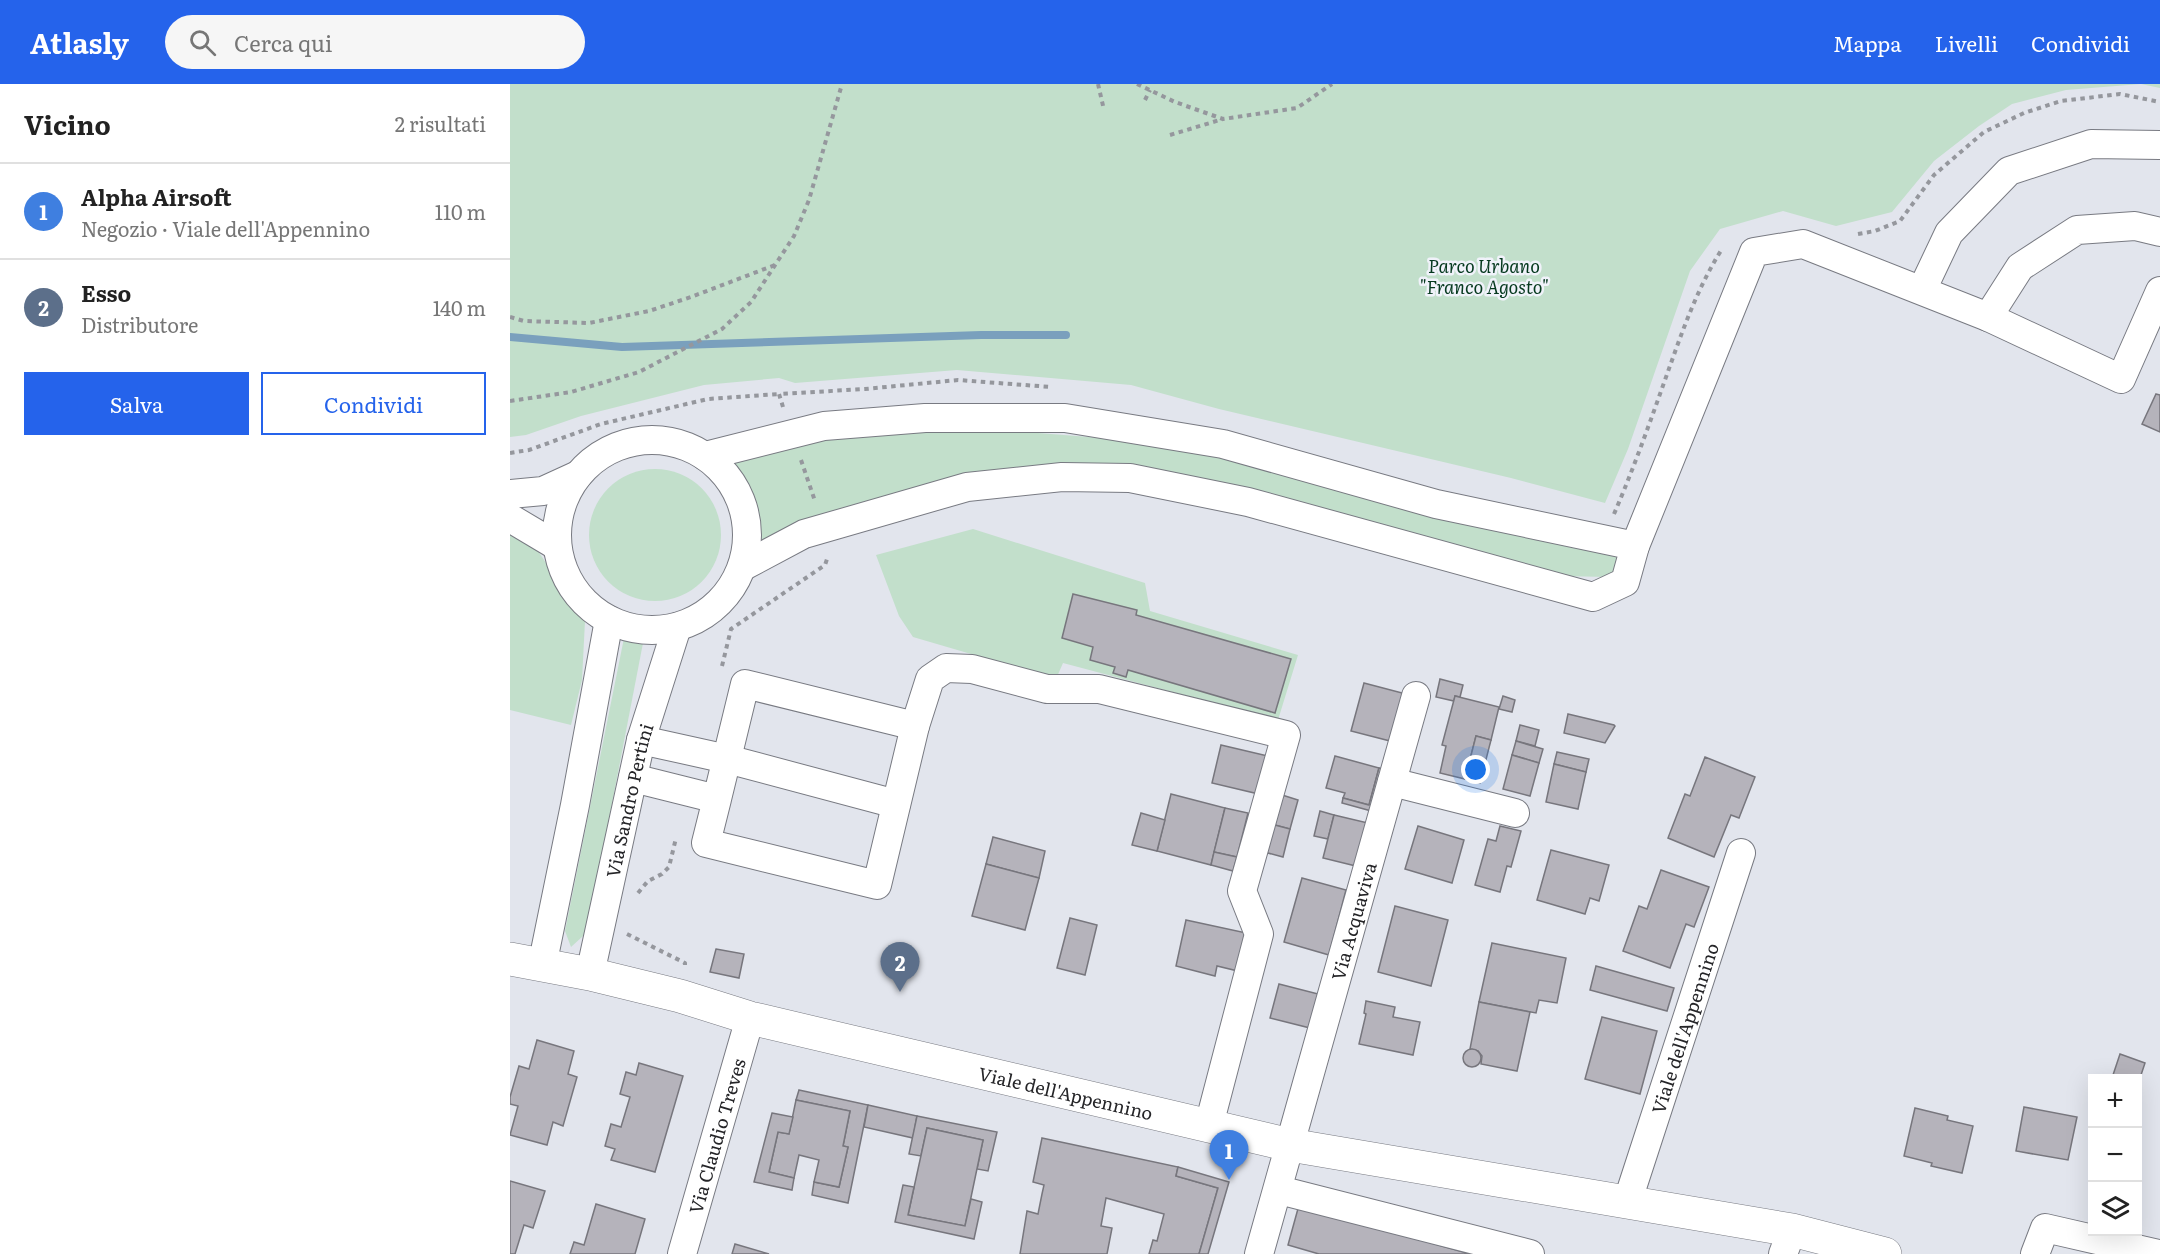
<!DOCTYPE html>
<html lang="it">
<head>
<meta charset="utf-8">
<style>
  :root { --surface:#fff; --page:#f6f6f6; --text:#222; --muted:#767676; --line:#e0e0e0; --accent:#2563eb }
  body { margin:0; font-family:Literata,serif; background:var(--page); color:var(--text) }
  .controls { position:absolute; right:18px; bottom:18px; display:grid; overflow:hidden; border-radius:0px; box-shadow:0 6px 24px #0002 }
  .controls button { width:54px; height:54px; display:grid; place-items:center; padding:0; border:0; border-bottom:2px solid var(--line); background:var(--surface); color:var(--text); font:30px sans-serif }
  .you { position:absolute; left:966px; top:686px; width:21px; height:21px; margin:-15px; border:4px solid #fff; border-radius:50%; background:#1a73e8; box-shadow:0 0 0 9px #1a73e833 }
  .badge { display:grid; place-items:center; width:39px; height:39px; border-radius:50%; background:var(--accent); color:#fff; font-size:20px; font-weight:700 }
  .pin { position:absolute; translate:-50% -50px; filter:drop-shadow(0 2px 3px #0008) }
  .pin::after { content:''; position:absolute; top:32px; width:21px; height:18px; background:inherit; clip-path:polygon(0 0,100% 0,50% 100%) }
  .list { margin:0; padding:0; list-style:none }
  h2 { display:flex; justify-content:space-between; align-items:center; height:78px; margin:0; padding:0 24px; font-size:26px }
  h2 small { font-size:20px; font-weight:400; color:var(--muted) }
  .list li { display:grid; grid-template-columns:39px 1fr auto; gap:18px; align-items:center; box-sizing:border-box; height:96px; padding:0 24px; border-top:2px solid var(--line) }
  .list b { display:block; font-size:22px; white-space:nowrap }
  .list p { margin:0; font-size:20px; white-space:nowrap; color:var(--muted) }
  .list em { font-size:20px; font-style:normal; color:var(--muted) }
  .actions { display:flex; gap:12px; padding:18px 24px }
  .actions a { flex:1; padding:14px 0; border:2px solid var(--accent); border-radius:0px; text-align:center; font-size:21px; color:var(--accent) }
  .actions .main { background:var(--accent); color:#fff }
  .icon { flex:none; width:33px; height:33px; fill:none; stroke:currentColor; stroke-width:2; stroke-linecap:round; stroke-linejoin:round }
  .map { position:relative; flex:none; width:1650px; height:1170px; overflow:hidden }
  header { display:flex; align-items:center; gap:36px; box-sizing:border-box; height:84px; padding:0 30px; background:var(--accent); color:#fff }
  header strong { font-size:28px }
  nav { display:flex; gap:33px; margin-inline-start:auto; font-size:21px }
  .search { width:420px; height:54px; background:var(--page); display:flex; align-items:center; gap:15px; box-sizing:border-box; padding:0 21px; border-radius:33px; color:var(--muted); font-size:22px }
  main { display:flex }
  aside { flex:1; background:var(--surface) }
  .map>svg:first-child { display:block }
  .green { fill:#c2dfcb }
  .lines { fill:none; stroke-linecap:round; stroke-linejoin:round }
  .stream { stroke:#7aa0bd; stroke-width:8 }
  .building { fill:#b5b3bb; stroke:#77767d; stroke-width:1.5 }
  .minor-casing { stroke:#787a82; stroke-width:30 }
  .major-casing { stroke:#787a82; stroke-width:34 }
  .path { stroke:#95979d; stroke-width:4; stroke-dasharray:4.5 4.5; stroke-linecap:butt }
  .minor { stroke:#fff; stroke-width:28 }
  .major { stroke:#fff; stroke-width:33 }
  .labels { text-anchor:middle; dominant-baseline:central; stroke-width:5; stroke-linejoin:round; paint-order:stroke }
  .park-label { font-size:18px; font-style:italic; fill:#05391e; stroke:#f0f2fa }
  .street-label { font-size:18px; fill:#252528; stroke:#f0f2fa }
</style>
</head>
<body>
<header>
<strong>Atlasly</strong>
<div class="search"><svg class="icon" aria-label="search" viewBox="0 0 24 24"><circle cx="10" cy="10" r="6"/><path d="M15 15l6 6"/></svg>Cerca qui</div>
<nav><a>Mappa</a><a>Livelli</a><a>Condividi</a></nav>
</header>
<main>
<aside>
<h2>Vicino<small>2 risultati</small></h2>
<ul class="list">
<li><span class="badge" style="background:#3f7fe0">1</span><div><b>Alpha Airsoft</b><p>Negozio · Viale dell'Appennino</p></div><em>110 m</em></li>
<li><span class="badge" style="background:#5c6f8a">2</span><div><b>Esso</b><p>Distributore</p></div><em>140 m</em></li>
</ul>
<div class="actions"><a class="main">Salva</a><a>Condividi</a></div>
</aside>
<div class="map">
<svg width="1650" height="1170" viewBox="0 0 1650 1170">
  <rect width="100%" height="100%" fill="#e2e5ed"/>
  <g class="green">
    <path d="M0 0H1650V4L1631 0 1556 6 1502 20 1469 42 1424 77 1382 128 1326 142 1273 127 1210 145 1180 187 1118 365 1095 419 1001 394 709 325 621 301 447 286 285 299 269 294 194 301 71 332 16 351 0 353Z"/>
    <path d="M400 342 477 345 630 357 770 386 1114 475 1099 493 1050 492 680 396 396 407 331 424 247 463 244 434 236 405 217 378 263 365Z"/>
    <circle cx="145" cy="451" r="66"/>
    <path d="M463 445 635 499 640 527 788 571 768 636 553 579 546 595 403 553 389 532 366 471Z"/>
    <path d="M0 451 28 467 75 537 72 596 61 641 0 626Z"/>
    <path d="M124 547 132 551 133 559 78 844 73 852 61 863 55 847 114 554Z"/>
  </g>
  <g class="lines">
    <path class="stream" d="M0 253 112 263 471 251H556"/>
  </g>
  <g class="building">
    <path d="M1646 310 1650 311V348L1632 340Z"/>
    <path d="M563 510 627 526 626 531 781 575 765 629 618 586 616 593 603 589 605 583 580 576 583 563 552 554Z"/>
    <path d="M930 595 953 601 950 613 945 612 944 617 926 613Z"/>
    <path d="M854 599 896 610 884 658 841 647Z"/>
    <path d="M945 612 989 623 981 656 966 652 955 695 930 689 936 662 932 661Z"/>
    <path d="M993 612 1005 616 1002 628 989 625Z"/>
    <path d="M1058 630 1104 641 1105 642 1095 659 1054 649Z"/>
    <path d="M1010 641 1029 646 1025 662 1006 657Z"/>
    <path d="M966 652 981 656 970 699 955 695Z"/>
    <path d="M1006 657 1033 665 1029 679 1002 671Z"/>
    <path d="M711 661 762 673 753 711 702 699Z"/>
    <path d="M1047 668 1079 675 1076 688 1044 680Z"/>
    <path d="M1002 671 1029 679 1020 712 993 705Z"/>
    <path d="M825 672 869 684 859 721 833 714 835 709 816 704Z"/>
    <path d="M1195 673 1245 693 1229 734 1221 731 1204 773 1158 754 1175 710 1180 712Z"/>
    <path d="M1044 680 1076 688 1068 725 1036 718Z"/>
    <path d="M869 684 876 686 865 728 832 719 833 714 859 721Z"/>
    <path d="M661 710 715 724 701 781 647 767Z"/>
    <path d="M769 710 788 716 780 745 761 740Z"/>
    <path d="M715 724 738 729 727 773 704 768Z"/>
    <path d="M810 727 824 731 818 755 804 752Z"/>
    <path d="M631 729 655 736 647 767 622 761Z"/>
    <path d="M824 731 858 739 850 783 813 774Z"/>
    <path d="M761 740 780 745 773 773 754 768Z"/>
    <path d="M908 742 954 756 942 799 895 785Z"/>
    <path d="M990 742 1011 747 1001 783 997 782 990 808 965 801 978 755 986 757Z"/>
    <path d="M483 753 535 767 529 794 476 780Z"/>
    <path d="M1041 766 1099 781 1089 817 1080 814 1075 830 1027 816Z"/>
    <path d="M704 768 727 773 723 787 701 781Z"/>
    <path d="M476 780 529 794 515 846 462 832Z"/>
    <path d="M1151 786 1199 803 1184 843 1176 840 1160 884 1113 867 1129 822 1137 825Z"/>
    <path d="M792 794 836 806 819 871 774 858Z"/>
    <path d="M885 822 938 836 921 902 868 888Z"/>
    <path d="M560 834 587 841 575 891 547 884Z"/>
    <path d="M676 836 741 850 732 888 707 882 705 892 666 882Z"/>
    <path d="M982 859 1056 874 1047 919 1029 916 1026 929 969 918Z"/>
    <path d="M206 865 234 870 229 894 200 888Z"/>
    <path d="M1086 882 1164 904 1157 927 1080 906Z"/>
    <path d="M769 900 816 912 808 946 760 934Z"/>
    <path d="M856 917 885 923 883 933 910 938 903 971 849 960 856 930 854 929Z"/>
    <path d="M969 918 1020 928 1007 987 971 980 972 972 968 967 960 965Z"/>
    <path d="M1092 933 1147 947 1130 1010 1075 995Z"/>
    <path d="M27 956 64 967 58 990 67 993 53 1042 43 1038 37 1061 0 1051 8 1022 0 1020V1013L9 982 19 985Z"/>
    <circle cx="962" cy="974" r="9"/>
    <path d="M1610 970 1635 979 1628 1000V994H1602Z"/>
    <path d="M129 979 173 992 145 1088 101 1076 105 1065 95 1062 101 1040 111 1043 120 1013 110 1010 116 988 126 991Z"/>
    <path d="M289 1006 358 1021 338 1119 302 1111 304 1098 329 1103 338 1063 333 1062 340 1027 286 1016Z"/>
    <path d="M286 1016 340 1027 333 1062 338 1063 329 1103 304 1098 309 1076 289 1071 284 1094 259 1088 268 1048 279 1050Z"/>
    <path d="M358 1021 407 1032 403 1054 354 1043Z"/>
    <path d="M1514 1023 1567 1033 1558 1076 1506 1067Z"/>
    <path d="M1405 1024 1438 1032 1437 1036 1463 1042 1452 1089 1421 1082 1422 1079 1394 1072Z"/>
    <path d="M262 1029 283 1033 279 1050 268 1048 259 1088 284 1094 282 1106 244 1098Z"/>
    <path d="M407 1032 487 1048 478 1087 467 1085 473 1056 417 1044 411 1072 399 1070Z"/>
    <path d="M417 1044 473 1056 455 1142 398 1131Z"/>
    <path d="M532 1054 668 1083 666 1092 708 1104 689 1170H639L643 1156 647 1157 654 1130 596 1114 591 1142 602 1144 597 1170H510L517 1127 528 1130 532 1110 534 1101 523 1098Z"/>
    <path d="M668 1083 719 1098 698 1170H689L708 1104 666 1092Z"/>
    <path d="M0 1097 35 1107 23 1144 14 1141 5 1170H0Z"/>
    <path d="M393 1101 404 1103 398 1131 455 1142 461 1115 472 1118 464 1155 385 1138Z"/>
    <path d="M86 1120 135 1135 125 1170H60L64 1158 74 1161Z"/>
    <path d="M789 1121 960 1170H809L778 1161Z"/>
    <path d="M225 1160 259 1170H222Z"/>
  </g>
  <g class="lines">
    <defs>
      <g id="minor">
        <path d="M1412 206 1439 149 1499 87 1581 60 1650 61"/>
        <path d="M1478 233 1510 183 1567 146 1625 142 1650 148"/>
        <circle cx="142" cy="451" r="95"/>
        <path d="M195 372 314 342 415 334H555L713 360 926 420 1125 462"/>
        <path d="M0 410 33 407 68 391"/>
        <path d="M0 434 47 462"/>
        <path d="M232 483 294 450 457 403 552 393 620 394 738 418 1083 513 1115 498 1125 462 1244 168 1293 160 1478 233 1611 295 1650 207"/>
        <path d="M405 642 420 595 436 584 462 585 537 605H589L776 651 732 807 749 850 699 1041"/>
        <path d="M131 656 217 675 386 720"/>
        <path d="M123 694 207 715 196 759 367 801 405 642 235 600 207 715"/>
        <path d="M882 698 1005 729"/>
        <path d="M32 882 65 721 99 536"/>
        <path id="s1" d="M80 890 131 656 167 543"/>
        <path d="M769 1106 1020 1170"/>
        <path id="s2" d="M1117 1119 1231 769"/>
        <path id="s3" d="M172 1170 240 934"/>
        <path id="s4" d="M749 1170 906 612"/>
        <path d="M1273 1170 1282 1146"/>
        <path d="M1525 1170 1535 1144 1648 1170"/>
      </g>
      <g id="major">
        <path id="s5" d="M0 875 80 890 170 912 240 934 780 1061 1282 1146 1375 1170"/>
      </g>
    </defs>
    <use href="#minor" class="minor-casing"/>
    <use href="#major" class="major-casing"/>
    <g class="path">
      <path d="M588 0 594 26"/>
      <path d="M627 0 665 18 713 35 787 24 822 0"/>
      <path d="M635 16 640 6"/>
      <path d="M660 51 713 35"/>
      <path d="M1348 150 1365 147 1390 137 1424 91 1474 48 1514 29 1551 17 1610 10 1650 18"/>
      <path d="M0 233 14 237 79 239 139 227 181 213 265 181"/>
      <path d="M0 317 61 308 129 288 212 245 241 218 284 152 299 116 332 0"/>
      <path d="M273 323 269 310 355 305 448 296 541 303"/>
      <path d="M0 369 19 366 91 340 198 315 269 310"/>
      <path d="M291 376 305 417"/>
      <path d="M1104 430C1123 386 1139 341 1155 296 1171 251 1186 206 1212 165"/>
      <path d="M212 582 221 545 315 481 318 472"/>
      <path d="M128 809 138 797 152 790 159 783 166 754"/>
      <path d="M117 850 175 879V881"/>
    </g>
    <use href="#minor" class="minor"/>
    <use href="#major" class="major"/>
  </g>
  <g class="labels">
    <g class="park-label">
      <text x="974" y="181">Parco Urbano<tspan x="974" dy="21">"Franco Agosto"</tspan></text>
    </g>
    <g class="street-label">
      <text stroke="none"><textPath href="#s1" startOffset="178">Via Sandro Pertini</textPath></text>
      <text stroke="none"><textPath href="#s4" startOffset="346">Via Acquaviva</textPath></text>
      <text stroke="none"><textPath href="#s2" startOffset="184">Viale dell'Appennino</textPath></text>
      <text stroke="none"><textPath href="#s5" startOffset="572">Viale dell'Appennino</textPath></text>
      <text stroke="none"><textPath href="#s3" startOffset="123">Via Claudio Treves</textPath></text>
    </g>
  </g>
</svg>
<div class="controls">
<button>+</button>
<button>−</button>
<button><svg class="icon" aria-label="layers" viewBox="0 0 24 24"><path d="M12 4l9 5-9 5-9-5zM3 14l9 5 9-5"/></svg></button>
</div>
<div class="you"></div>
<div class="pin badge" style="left:719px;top:1096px;background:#3f7fe0">1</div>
<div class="pin badge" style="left:390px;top:908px;background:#5c6f8a">2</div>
</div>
</main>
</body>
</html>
